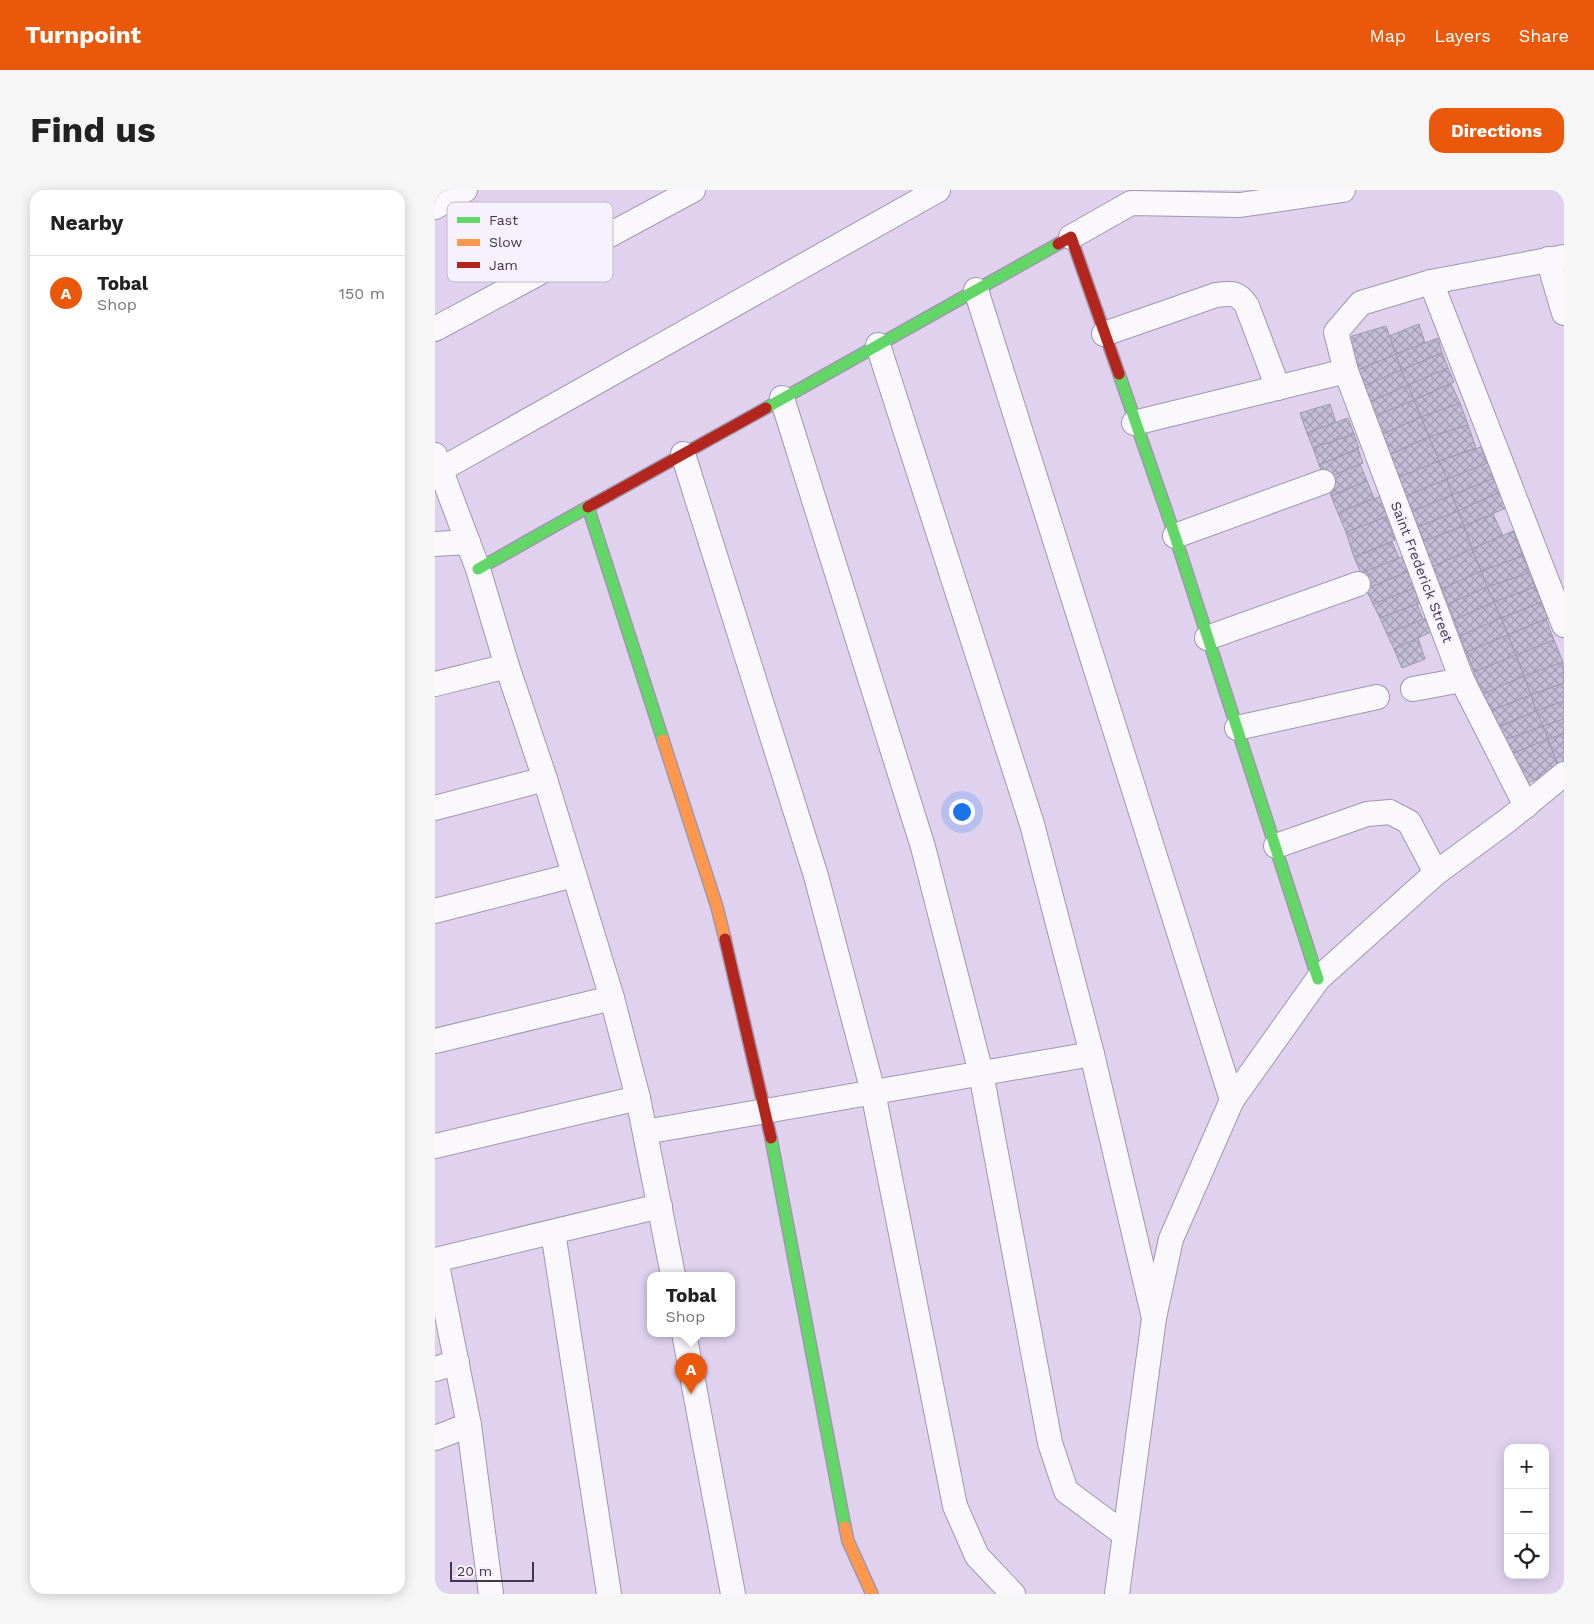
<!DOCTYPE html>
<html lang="en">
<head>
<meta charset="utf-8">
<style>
  :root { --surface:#fff; --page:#f6f6f6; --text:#222; --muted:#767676; --line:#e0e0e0; --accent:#ea580c }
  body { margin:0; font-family:"Work Sans",sans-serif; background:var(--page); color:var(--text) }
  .controls { position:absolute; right:15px; bottom:15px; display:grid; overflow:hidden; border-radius:10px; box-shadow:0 2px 12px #0003 }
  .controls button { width:45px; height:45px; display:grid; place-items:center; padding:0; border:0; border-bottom:1px solid var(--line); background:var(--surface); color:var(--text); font:25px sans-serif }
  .scale { position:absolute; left:15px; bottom:12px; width:84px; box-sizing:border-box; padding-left:5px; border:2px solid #41374c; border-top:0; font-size:14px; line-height:18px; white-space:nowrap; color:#41374c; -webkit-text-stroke:4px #f6f1fc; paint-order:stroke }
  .you { position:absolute; left:526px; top:621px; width:18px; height:18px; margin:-12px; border:4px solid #fff; border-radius:50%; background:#1a73e8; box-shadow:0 0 0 8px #1a73e833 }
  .badge { display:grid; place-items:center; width:32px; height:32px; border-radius:50%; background:var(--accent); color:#fff; font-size:16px; font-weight:700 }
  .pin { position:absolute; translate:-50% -41px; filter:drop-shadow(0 1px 2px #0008) }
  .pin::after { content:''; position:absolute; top:26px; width:18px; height:15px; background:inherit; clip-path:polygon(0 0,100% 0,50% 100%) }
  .popup { position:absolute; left:212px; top:1082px; width:88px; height:65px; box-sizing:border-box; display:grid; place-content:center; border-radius:10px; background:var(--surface); filter:drop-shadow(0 1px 4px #0005); font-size:16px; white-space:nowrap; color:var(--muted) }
  .popup b { font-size:19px; color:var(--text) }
  .popup::after { content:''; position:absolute; left:50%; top:100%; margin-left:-10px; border:10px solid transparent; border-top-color:var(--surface) }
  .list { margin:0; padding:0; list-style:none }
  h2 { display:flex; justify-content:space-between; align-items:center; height:65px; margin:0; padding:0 20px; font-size:21px }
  h2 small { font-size:16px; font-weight:400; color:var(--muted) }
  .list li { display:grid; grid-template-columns:32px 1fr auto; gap:15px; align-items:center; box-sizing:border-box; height:75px; padding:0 20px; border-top:1px solid var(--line) }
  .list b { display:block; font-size:19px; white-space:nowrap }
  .list p { margin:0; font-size:16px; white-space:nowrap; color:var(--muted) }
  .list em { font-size:16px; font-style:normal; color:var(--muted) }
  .icon { flex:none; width:28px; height:28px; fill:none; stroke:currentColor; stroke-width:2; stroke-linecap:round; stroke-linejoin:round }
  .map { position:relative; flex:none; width:1129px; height:1404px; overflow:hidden; border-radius:15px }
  header { display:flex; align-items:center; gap:30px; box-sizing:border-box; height:70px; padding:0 25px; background:var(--accent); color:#fff }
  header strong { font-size:24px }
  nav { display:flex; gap:28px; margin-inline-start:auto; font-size:18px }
  .intro { display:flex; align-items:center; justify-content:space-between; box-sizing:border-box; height:120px; padding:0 30px }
  h1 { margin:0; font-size:35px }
  .button { padding:12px 22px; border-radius:15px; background:var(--accent); color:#fff; font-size:18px; font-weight:700 }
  main { display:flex; gap:30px; padding:0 30px }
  aside { flex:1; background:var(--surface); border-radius:15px; box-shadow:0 2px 12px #0003 }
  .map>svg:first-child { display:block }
  .building { fill:url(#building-cross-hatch); stroke:#9f98ae }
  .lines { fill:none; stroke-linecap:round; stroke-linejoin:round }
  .street-casing { stroke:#a197ac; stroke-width:26 }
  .fast-casing { stroke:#a197ac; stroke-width:14 }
  .slow-casing { stroke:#a197ac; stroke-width:14 }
  .jam-casing { stroke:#a197ac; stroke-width:14 }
  .street { stroke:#faf8fd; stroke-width:24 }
  .fast { stroke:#63d668; stroke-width:11 }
  .slow { stroke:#ff974d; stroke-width:11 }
  .jam { stroke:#b3261e; stroke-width:11 }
  .labels { text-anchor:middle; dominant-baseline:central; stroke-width:4.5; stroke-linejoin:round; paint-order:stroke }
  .street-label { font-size:14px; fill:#41374c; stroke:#f6f1fc }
  .key { fill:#f6f1fc; stroke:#c0b9c7; stroke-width:1 }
  .key-label { font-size:14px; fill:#41374c }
</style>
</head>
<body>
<header>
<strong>Turnpoint</strong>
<nav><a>Map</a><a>Layers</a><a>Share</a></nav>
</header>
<div class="intro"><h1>Find us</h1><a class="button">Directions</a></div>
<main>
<aside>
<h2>Nearby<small></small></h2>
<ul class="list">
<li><span class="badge">A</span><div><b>Tobal</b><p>Shop</p></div><em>150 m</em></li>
</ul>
</aside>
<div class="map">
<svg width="1129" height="1404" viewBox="0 0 1129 1404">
  <defs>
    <pattern id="building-cross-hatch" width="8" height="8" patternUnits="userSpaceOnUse" patternTransform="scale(1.25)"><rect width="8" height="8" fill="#c4bdd7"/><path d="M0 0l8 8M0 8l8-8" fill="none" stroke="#a19ab1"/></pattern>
  </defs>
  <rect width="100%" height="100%" fill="#e0d2ef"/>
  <g class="building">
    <path d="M984 134 990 153 961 164 954 146Z"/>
    <path d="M951 136 961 164 921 181 911 156 917 146Z"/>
    <path d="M1003 148 1007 163 966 180 961 164Z"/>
    <path d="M1007 163 1013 178 973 195 966 180Z"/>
    <path d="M961 164 966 180 926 197 921 181Z"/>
    <path d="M1013 178 1019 192 979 210 973 195Z"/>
    <path d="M966 180 973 195 932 213 926 197Z"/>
    <path d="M1016 194 1025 213 986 227 979 210Z"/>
    <path d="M973 195 979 210 938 227 932 213Z"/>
    <path d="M979 210 986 227 946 245 938 227Z"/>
    <path d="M1025 213 1033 235 994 247 986 227Z"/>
    <path d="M895 214 901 233 872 243 865 223Z"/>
    <path d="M986 227 994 247 954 265 946 245Z"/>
    <path d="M913 228 919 244 878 258 872 243Z"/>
    <path d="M1033 235 1041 258 1004 271 994 247Z"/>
    <path d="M919 244 924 258 884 275 878 258Z"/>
    <path d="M994 247 1004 271 964 287 954 265Z"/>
    <path d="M1046 257 1052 274 1012 289 1004 271Z"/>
    <path d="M923 259 928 273 890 289 884 275Z"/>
    <path d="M1004 271 1012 289 971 306 964 287Z"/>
    <path d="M1055 272 1060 288 1017 305 1012 289Z"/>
    <path d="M925 274 932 291 896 306 890 289Z"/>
    <path d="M1060 288 1065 302 1023 321 1017 305Z"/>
    <path d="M1012 289 1017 305 976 322 971 306Z"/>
    <path d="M932 291 939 308 903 323 896 306Z"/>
    <path d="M1065 302 1071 318 1029 336 1023 321Z"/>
    <path d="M1017 305 1023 321 983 337 976 322Z"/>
    <path d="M946 306 954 326 911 342 903 323Z"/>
    <path d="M1023 321 1029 336 989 351 983 337Z"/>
    <path d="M1058 324 1068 346 1037 359 1029 336Z"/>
    <path d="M951 327 960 350 919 367 911 342Z"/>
    <path d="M1029 336 1037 359 997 377 986 352Z"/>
    <path d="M1078 341 1088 366 1046 381 1037 359Z"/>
    <path d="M957 352 964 368 926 383 919 367Z"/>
    <path d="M1037 359 1046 381 1007 399 997 377Z"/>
    <path d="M969 366 974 381 931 399 926 383Z"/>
    <path d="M1088 366 1094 383 1052 397 1046 381Z"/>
    <path d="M974 381 980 398 938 414 931 399Z"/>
    <path d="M1046 381 1052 397 1013 414 1007 399Z"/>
    <path d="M1094 383 1100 397 1059 412 1052 397Z"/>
    <path d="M1052 397 1059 412 1019 430 1013 414Z"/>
    <path d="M1100 397 1107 412 1066 428 1059 412Z"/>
    <path d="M980 398 985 413 945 428 938 414Z"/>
    <path d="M1059 412 1066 428 1025 446 1019 430Z"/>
    <path d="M1107 412 1113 428 1073 445 1066 428Z"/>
    <path d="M982 414 988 429 952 444 945 428Z"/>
    <path d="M991 428 996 442 959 459 952 444Z"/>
    <path d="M1066 428 1073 445 1031 462 1025 446Z"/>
    <path d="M1111 429 1119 450 1081 465 1073 445Z"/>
    <path d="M1073 445 1081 465 1039 482 1031 462Z"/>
    <path d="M983 448 990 469 967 478 959 459Z"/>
    <path d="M1119 450 1128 472 1089 486 1081 465Z"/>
    <path d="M1081 465 1089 486 1048 504 1039 482Z"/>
    <path d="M1128 472 1129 493 1096 505 1089 486Z"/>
    <path d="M1089 486 1096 505 1055 521 1048 504Z"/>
    <path d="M1129 493V511L1101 521 1096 505Z"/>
    <path d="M1096 505 1101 521 1060 538 1053 522Z"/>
    <path d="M1129 511V529L1108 536 1101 521Z"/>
    <path d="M1101 521 1108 536 1067 551 1062 538Z"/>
    <path d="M1129 529V544L1113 549 1108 536Z"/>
    <path d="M1108 536 1113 549 1074 565 1067 551Z"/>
    <path d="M1129 544V571L1122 574 1113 549Z"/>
    <path d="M1113 549 1124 579 1084 597 1074 565Z"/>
  </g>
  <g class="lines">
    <defs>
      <g id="street">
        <path d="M0 17 30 0"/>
        <path d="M636 47 696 13 805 15 908 0"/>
        <path d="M1113 69 1129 123"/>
        <path d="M996 92 1129 435"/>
        <path d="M541 100 797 910"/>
        <path d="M0 139 258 0"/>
        <path d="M669 144 781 105C797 103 803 102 812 116L843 198"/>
        <path d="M443 155 597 634 657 864 719 1128"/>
        <path d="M347 208 488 657 546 883 615 1253 631 1301 689 1344"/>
        <path d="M699 233 911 181"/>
        <path d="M248 264 381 686 438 902 520 1316 542 1366 578 1404"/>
        <path d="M0 265 43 379 72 476 110 589 177 808 203 908 238 1085"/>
        <path d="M5 280 503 0"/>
        <path d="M740 346 888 292"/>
        <path d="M0 354 33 352"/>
        <path d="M772 448 923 394"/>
        <path d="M0 494 72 476"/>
        <path d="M978 499 1027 490"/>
        <path d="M802 538 942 507"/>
        <path d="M1091 616 1027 490 911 181 901 142 926 113 996 92 1129 67"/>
        <path d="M0 618 110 589"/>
        <path d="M841 656 932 624 955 622 974 632 1001 683"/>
        <path d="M0 721 139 685"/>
        <path d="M0 851 177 808"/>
        <path d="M210 942 657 864"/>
        <path d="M0 956 203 908"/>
        <path d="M118 1042 174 1404"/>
        <path d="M0 1070 225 1016"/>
        <path d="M1 1070 34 1235 56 1404"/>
        <path d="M249 1143 298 1404"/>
        <path d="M0 1179 22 1172"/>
        <path d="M0 1248 34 1235"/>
        <path d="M682 1404 719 1128 736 1049 797 910 883 789 1001 683 1073 630 1129 584"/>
      </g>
      <g id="fast">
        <path d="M684 184 740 346 883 789"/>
        <path d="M331 218 623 54"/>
        <path d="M43 379 153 317 228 550"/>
        <path d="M336 948 410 1337"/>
      </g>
      <g id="slow">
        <path d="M228 550 282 717 290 749"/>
        <path d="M410 1337 413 1351 437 1404"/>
      </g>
      <g id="jam">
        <path d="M623 54 636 47 684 184"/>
        <path d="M153 317 331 218"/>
        <path d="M290 749 336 948"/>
      </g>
    </defs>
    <use href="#street" class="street-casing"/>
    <use href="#fast" class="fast-casing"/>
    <use href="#slow" class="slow-casing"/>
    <use href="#jam" class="jam-casing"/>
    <use href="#street" class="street"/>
    <use href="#fast" class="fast"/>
    <use href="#slow" class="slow"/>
    <use href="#jam" class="jam"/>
  </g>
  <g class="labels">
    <g class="street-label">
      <text transform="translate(987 382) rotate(69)">Saint Frederick Street</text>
    </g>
  </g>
  <rect x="12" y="12" width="166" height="80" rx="8" class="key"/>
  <rect x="22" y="27" width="23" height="6" fill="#63d668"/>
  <rect x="22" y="49" width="23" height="7" fill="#ff974d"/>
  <rect x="22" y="72" width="23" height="6" fill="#b3261e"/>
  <g class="key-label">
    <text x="54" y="35">Fast</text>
    <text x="54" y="57">Slow</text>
    <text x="54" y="80">Jam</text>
  </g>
</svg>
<div class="controls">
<button>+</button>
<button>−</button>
<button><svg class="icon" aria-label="locate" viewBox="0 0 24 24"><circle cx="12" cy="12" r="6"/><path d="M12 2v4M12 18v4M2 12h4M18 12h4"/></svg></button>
</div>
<div class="scale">20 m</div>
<div class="you"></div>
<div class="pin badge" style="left:256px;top:1204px">A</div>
<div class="popup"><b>Tobal</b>Shop</div>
</div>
</main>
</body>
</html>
